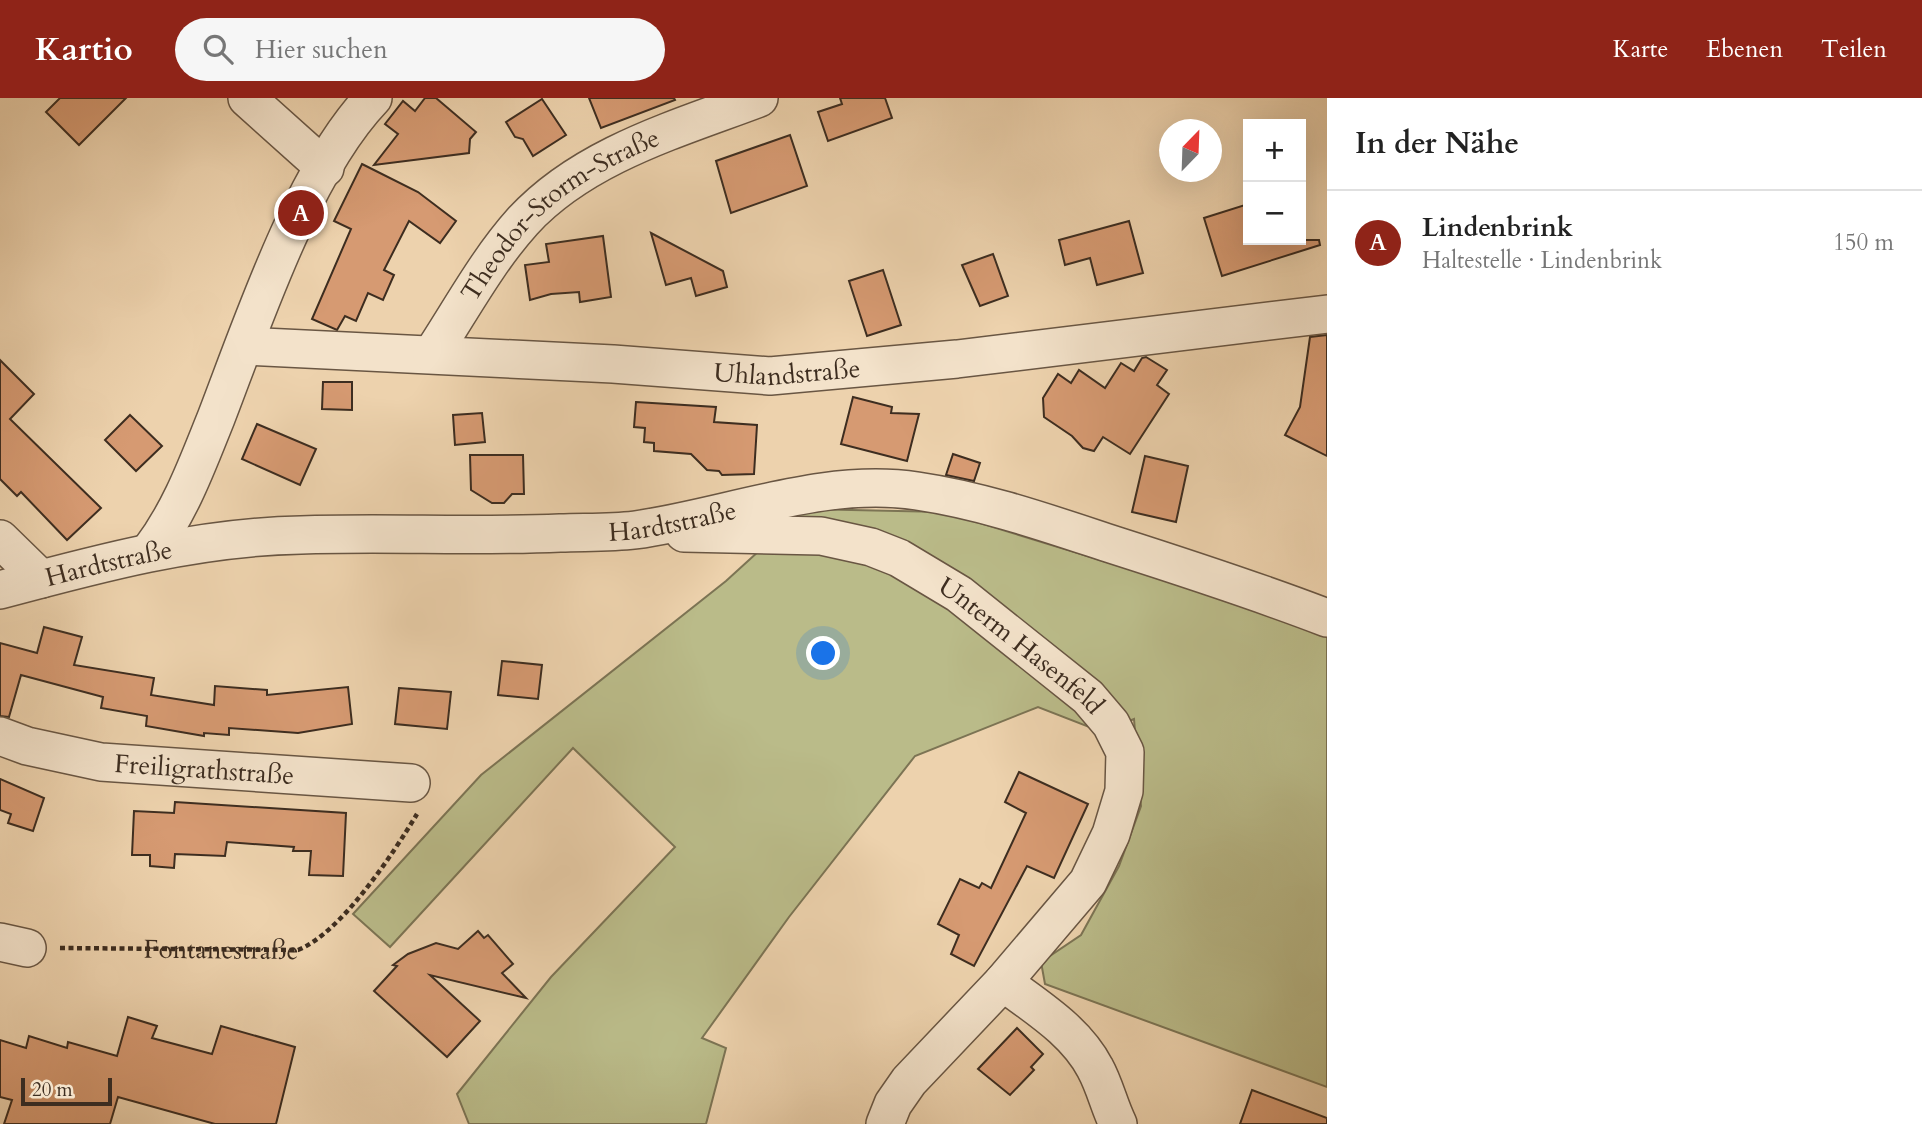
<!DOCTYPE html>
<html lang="de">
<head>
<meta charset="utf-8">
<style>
  :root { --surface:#fff; --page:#f6f6f6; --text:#222; --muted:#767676; --line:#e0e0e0; --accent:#8f2418 }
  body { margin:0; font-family:Cardo,serif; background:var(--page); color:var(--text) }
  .controls { position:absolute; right:21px; top:21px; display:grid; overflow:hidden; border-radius:0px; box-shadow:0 7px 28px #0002 }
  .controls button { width:63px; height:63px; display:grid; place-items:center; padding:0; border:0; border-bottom:2px solid var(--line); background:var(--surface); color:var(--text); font:35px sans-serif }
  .compass { position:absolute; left:1159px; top:21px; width:63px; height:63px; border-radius:50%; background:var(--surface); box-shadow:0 7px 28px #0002; rotate:23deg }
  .scale { position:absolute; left:21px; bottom:18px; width:91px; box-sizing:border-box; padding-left:7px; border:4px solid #3d2d20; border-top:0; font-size:19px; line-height:24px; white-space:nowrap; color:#3d2d20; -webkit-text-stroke:5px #f3e2ca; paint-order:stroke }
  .you { position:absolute; left:824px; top:556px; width:24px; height:24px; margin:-18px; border:5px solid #fff; border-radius:50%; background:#1a73e8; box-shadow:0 0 0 10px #1a73e833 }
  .badge { display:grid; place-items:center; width:46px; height:46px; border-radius:50%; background:var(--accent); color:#fff; font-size:23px; font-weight:700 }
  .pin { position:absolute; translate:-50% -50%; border:4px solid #fff; box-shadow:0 2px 7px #0006 }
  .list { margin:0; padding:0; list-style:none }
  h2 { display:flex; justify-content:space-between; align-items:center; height:91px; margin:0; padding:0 28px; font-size:30px }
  h2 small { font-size:23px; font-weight:400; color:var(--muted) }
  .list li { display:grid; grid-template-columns:46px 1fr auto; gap:21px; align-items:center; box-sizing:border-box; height:105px; padding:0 28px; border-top:2px solid var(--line) }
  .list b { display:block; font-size:26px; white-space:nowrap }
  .list p { margin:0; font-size:23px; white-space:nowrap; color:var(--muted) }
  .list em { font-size:23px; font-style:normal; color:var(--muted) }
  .icon { flex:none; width:38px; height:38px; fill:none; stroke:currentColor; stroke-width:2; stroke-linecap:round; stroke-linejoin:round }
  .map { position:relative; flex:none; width:1327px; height:1026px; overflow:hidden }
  header { display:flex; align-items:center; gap:42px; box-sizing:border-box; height:98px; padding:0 35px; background:var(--accent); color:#fff }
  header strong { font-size:33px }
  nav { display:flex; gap:38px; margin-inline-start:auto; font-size:24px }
  .search { width:490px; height:63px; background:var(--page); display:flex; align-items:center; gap:18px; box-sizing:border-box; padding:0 24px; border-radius:38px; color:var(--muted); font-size:26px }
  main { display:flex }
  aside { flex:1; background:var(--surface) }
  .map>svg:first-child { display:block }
  .green { fill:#babb89; stroke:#7c7454; stroke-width:2 }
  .building { fill:#d69a72; stroke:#3d2d20; stroke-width:2 }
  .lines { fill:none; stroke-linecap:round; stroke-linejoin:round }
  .street-casing { stroke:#695643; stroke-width:40 }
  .path { stroke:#3d2d20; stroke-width:4.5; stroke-dasharray:5 3.5; stroke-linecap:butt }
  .street { stroke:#f3e2ca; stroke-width:37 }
  .labels { text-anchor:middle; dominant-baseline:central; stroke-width:5; stroke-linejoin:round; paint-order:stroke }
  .street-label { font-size:26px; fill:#3d2d20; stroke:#f3e2ca }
</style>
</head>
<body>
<header>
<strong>Kartio</strong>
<div class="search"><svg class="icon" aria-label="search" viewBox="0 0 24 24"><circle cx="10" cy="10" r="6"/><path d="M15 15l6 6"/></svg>Hier suchen</div>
<nav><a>Karte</a><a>Ebenen</a><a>Teilen</a></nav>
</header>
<main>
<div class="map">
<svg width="1327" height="1026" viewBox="0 0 1327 1026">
  <rect width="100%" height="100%" fill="#edd2ad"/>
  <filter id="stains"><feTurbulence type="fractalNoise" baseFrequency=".00286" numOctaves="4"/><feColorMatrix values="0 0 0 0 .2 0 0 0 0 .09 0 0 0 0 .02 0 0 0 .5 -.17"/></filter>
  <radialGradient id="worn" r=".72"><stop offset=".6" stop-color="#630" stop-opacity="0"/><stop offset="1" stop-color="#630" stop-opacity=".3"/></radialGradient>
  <path class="green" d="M805 411 944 414 1270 514 1327 535V989L1045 886 1041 864 1081 837 1119 768 1141 708 1134 621 1102 634 1038 609 915 658 789 819 702 940 726 950 706 1026H469L457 996 551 879 675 749 573 650 390 849 353 816 481 677 726 483Z"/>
  <g class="building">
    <path d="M60 0H126L79 47 46 14Z"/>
    <path d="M425 0H436L476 34 470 41 469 55 374 67 398 36 385 26 403 3 415 13Z"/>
    <path d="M589 0H674L675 2 601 30Z"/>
    <path d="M840 0H885L892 20 828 43 818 14 842 6Z"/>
    <path d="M542 1 566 37 533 58 523 41 515 39 506 24Z"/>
    <path d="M790 37 807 88 731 115 716 63Z"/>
    <path d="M362 66 418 94 456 123 440 145 409 123 384 172 394 177 383 202 368 195 356 223 345 218 337 232 312 221 351 131 334 123Z"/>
    <path d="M1248 106V142H1319L1320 147 1222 178 1204 120Z"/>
    <path d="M1129 123 1143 175 1097 187 1090 160 1065 167 1059 142Z"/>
    <path d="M651 135 723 173 727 189 696 198 691 180 666 187Z"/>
    <path d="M603 138 611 199 580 204 579 194 551 196 530 202 525 167 549 164 546 146Z"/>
    <path d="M993 156 1008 198 980 208 962 167Z"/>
    <path d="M883 172 901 227 867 238 849 183Z"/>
    <path d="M1327 237V358L1285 337 1300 309 1310 239Z"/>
    <path d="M1146 259 1167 272 1157 287 1169 296 1130 356 1103 339 1094 353 1083 350 1072 338 1044 319 1043 300 1058 276 1071 285 1079 272 1105 290 1121 265 1134 273 1142 260Z"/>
    <path d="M0 262 34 296 10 321 101 410 67 442 21 394 17 398 0 381Z"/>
    <path d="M323 284H352V312L322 311Z"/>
    <path d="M853 299 892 309 891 315 919 316 907 363 841 346Z"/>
    <path d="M636 304 716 309 714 324 757 327 754 376 722 377 719 373 707 372 691 356 654 353V345L644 344 645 330 634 329Z"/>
    <path d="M482 315 485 344 455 347 453 317Z"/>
    <path d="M130 317 162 348 136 373 105 342Z"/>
    <path d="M257 326 316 351 300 387 242 361Z"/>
    <path d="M953 356 980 365 974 383 946 377Z"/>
    <path d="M470 357H523L524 396H512L504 405H492L471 392Z"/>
    <path d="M1145 358 1188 368 1176 424 1132 414Z"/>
    <path d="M44 529 82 539 74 567 154 580 151 597 214 607 215 588 267 592V597L348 589 352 626 298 635 229 630V637L204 635V638L146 628 147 618 101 610 103 599 21 577 9 619 0 618V545L37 555Z"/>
    <path d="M502 563 542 567 538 601 498 597Z"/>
    <path d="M399 590 451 594 447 631 395 626Z"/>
    <path d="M1019 674 1088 706 1054 780 1027 768 974 868 951 856 959 837 938 826 960 781 979 790 982 785 991 790 1026 715 1005 704Z"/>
    <path d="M0 681 44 700 33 733 8 725 11 716 0 712Z"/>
    <path d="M175 704 346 715 343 778 309 777 311 753H293L294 749 227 744 225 758 175 756 174 770 150 768V757H132L134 713 174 715Z"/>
    <path d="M478 833 484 840 488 837 513 866 502 875 526 900 430 877 480 923 447 959 374 893 397 868 393 867 408 856 436 845 458 851Z"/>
    <path d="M128 919 157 928 152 940 212 956 221 928 295 949 276 1026H215L118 999 110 1026H4L12 1002 0 999V942L26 950 29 938 67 950 68 944 117 958Z"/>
    <path d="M1017 930 1043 956 1031 969 1034 972 1010 997 978 971Z"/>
    <path d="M1252 992 1327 1020V1026H1240Z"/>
  </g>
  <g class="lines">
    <defs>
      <g id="street">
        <path d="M247 0 325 70"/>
        <path id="s2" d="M244 248 613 266 770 278 957 261 1327 216"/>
        <path id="s3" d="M432 256C461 212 487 163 523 123 584 57 677 31 759 0"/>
        <path id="s4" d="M684 435 821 438 871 449 899 460 959 496 1088 599 1111 626 1125 654 1124 693 1111 736 1088 784 1003 884 909 983 893 1006 885 1026"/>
        <path d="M0 441 41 481"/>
        <path d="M150 453C181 412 197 367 216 320 253 224 303 73 373 0"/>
        <path id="s5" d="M0 492C100 465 197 439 301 437 387 434 473 439 560 435 584 434 610 435 635 432 728 419 822 379 917 393 985 403 1050 426 1114 447 1186 470 1257 493 1327 520"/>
        <path id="s6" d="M0 638 27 648 101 664 411 685"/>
        <path d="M0 844 27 850"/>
        <path d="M1003 884C1036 909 1075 932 1095 970 1105 988 1109 1008 1118 1026"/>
      </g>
    </defs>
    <use href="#street" class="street-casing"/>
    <path class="path" id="s1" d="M60 850 298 852C341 835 393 756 417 716"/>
    <use href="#street" class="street"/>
  </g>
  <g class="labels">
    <g class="street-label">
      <text stroke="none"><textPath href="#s3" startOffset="194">Theodor-Storm-Straße</textPath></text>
      <text stroke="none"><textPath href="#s2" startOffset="544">Uhlandstraße</textPath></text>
      <text stroke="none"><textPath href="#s5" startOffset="679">Hardtstraße</textPath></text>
      <text stroke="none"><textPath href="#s5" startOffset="112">Hardtstraße</textPath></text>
      <text stroke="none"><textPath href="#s4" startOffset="369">Unterm Hasenfeld</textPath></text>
      <text stroke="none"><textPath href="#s6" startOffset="208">Freiligrathstraße</textPath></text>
      <text stroke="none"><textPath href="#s1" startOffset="161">Fontanestraße</textPath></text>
    </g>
  </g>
  <rect width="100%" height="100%" filter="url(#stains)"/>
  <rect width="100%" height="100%" fill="url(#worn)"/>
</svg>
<div class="controls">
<button>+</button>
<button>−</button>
</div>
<svg class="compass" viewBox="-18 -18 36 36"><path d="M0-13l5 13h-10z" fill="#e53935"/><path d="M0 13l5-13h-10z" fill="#767676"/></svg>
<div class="scale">20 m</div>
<div class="you"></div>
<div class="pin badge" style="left:301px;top:115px">A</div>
</div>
<aside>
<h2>In der Nähe<small></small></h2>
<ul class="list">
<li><span class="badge">A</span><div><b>Lindenbrink</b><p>Haltestelle · Lindenbrink</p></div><em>150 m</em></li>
</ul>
</aside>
</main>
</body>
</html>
